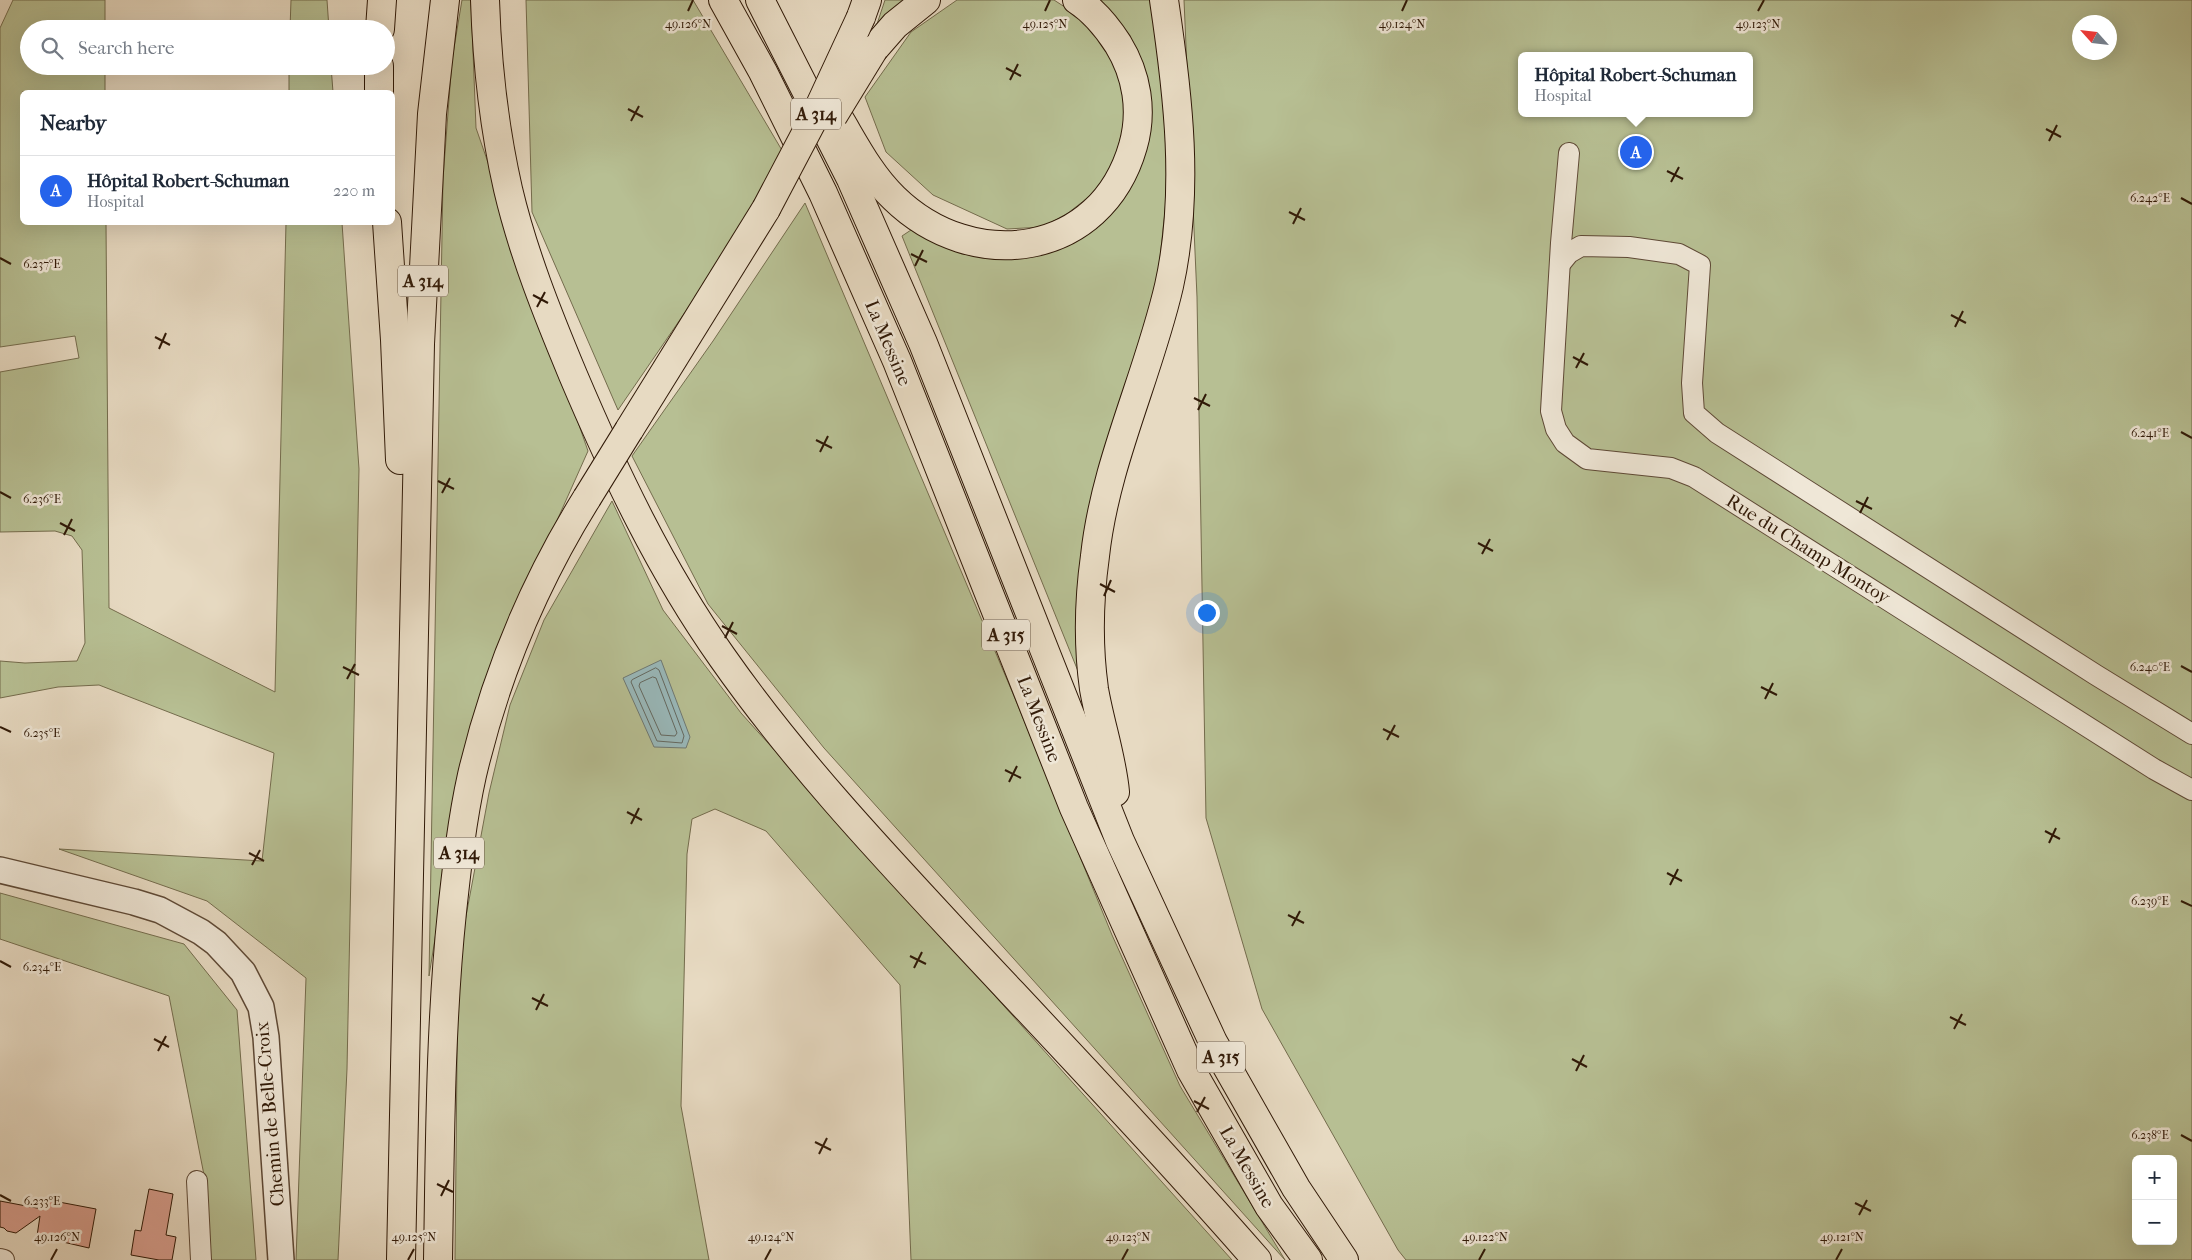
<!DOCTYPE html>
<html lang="en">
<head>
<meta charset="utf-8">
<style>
  :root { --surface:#fff; --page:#f2f2f3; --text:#1f2937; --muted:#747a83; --line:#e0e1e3; --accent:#2563eb }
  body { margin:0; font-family:"IM FELL French Canon",serif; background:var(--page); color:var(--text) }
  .controls { position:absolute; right:15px; bottom:15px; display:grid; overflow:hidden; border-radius:8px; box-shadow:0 5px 20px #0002 }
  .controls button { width:45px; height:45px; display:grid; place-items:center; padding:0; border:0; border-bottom:1px solid var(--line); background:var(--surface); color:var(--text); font:25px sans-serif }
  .compass { position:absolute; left:2072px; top:15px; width:45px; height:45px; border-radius:50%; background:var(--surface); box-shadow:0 5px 20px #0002; rotate:297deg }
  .you { position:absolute; left:1206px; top:612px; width:18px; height:18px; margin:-12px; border:4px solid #fff; border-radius:50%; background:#1a73e8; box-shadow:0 0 0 8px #1a73e833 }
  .badge { display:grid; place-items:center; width:32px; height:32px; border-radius:50%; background:var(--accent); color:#fff; font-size:16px; font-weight:700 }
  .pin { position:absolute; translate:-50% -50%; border:2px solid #fff; box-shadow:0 1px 5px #0006 }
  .popup { position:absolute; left:1518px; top:52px; width:235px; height:65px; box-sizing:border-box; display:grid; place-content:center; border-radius:8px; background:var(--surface); filter:drop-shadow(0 1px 4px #0005); font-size:16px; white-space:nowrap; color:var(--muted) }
  .popup b { font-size:19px; color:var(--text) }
  .popup::after { content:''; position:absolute; left:50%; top:100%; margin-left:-10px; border:10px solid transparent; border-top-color:var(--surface) }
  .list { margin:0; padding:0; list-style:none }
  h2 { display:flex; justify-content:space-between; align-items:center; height:65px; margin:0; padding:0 20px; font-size:21px }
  h2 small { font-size:16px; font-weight:400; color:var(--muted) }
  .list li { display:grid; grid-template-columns:32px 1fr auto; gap:15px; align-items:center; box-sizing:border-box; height:70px; padding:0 20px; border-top:1px solid var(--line) }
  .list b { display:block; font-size:19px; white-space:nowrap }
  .list p { margin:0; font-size:16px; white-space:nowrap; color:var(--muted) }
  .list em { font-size:16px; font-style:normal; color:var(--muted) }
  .icon { flex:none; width:28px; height:28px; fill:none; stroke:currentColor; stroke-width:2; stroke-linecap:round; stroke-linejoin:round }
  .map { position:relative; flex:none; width:2192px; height:1260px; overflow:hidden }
  .search { position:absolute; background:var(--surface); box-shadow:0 5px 20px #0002; left:20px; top:20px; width:375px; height:55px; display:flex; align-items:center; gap:12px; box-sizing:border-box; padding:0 18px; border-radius:28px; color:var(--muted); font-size:19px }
  .panel { position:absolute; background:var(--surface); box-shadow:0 5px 20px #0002; left:20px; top:90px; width:375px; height:135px; border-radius:8px }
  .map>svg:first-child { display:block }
  .green { fill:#b7bf93; stroke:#746c4d; fill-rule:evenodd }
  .water { fill:#99b9bb; stroke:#6f7973 }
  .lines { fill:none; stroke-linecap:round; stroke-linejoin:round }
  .shore { stroke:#646961; stroke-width:1 }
  .building { fill:#d89e8e; stroke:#301907 }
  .minor-casing { stroke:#5e4936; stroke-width:22 }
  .tertiary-casing { stroke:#5e4936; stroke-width:28 }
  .motorway-casing { stroke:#301907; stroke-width:30 }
  .minor { stroke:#efe7d7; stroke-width:20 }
  .tertiary { stroke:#efe7d7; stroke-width:25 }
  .motorway { stroke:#e7dac2; stroke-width:28 }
  .motorway-bridge-casing { stroke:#301907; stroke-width:30; stroke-linecap:butt }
  .motorway-bridge { stroke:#e7dac2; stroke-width:28 }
  .ticks { fill:none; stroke:#301907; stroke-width:2 }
  .labels { text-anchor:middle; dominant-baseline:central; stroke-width:5; stroke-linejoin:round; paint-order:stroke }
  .shield { fill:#efe7d7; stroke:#695745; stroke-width:1 }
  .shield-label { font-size:18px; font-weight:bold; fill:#301907 }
  .street-label { font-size:19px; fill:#301907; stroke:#efe7d7 }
  .ticks-label { font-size:12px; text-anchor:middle; fill:#301907; stroke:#efe7d7; stroke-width:5; stroke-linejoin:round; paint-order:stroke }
</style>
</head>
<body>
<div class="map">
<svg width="2192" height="1260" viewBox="0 0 2192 1260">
  <rect width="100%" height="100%" fill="#e7dac2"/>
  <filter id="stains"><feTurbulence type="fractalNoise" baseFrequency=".004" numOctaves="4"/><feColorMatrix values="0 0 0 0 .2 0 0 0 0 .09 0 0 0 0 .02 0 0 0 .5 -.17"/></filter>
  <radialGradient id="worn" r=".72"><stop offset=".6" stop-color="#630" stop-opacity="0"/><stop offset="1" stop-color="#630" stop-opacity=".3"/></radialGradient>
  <g class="green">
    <path d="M13 0H105V29H29V66H105V92H22V222L106 223 109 608 275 692 286 223H342L359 469 347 1069 338 1260H296L306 978 207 901 59 849 262 861 274 753 99 685 58 687 0 698V661L25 663 77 661 85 643 82 550 72 536 55 531 0 532V372L79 358 75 336 0 347V28Z"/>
    <path d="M291 0H327L329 29H290Z"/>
    <path d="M462 0H471L476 128 588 451 501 646 461 777 429 976 443 179 452 60Z"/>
    <path d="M526 0H693L783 152 734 241 618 410 532 212Z"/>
    <path d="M885 0H910L882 27 877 24Z"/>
    <path d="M957 0H1054L1077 15 1104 44 1122 84 1125 121 1115 159 1099 189 1068 213 1043 227 1007 229 933 195 886 152 865 97 911 32Z"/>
    <path d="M1099 0H1152L1166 127 1168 182 1156 296 1082 681 902 236 917 226 1067 244 1105 221 1138 173 1147 144V82L1138 51 1119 21Z"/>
    <path d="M1184 0H2192V1260H1406L1398 1250 1262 1009 1206 818 1197 297ZM2080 22H2110V52H2080ZM1522 56H1750V113H1522ZM2136 1159H2173V1241H2136Z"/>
    <path d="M289 66H331L333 92H289Z"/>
    <path d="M805 203 1014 696 1112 935 1180 1086 1285 1260 824 748 708 604 632 456 713 341Z"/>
    <path d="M612 501 663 610 741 713 1232 1260H911L900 985 766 831 715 809 692 819 687 854 681 1106 709 1260H455L458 959 489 793 510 705 544 620Z"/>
    <path d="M0 893 184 944 237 1010 256 1260H207L204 1175 169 996 0 939Z"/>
  </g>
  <path class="water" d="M661 660 690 737 686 748 654 747 623 678Z"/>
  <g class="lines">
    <g class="shore">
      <path d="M656 668 659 670 684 736 682 743 657 741 631 682 632 680Z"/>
      <path d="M653 677 656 678 677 733 675 736 661 735 639 686 640 683Z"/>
    </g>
  </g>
  <g class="building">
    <path d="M149 1189 173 1194 166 1235 176 1237 172 1260H159L131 1255 135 1230 141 1231Z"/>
    <path d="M43 1199 96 1209 89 1248 37 1236 40 1216 16 1233 7 1231 4 1228 0 1227V1201L42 1209Z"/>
  </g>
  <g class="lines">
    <defs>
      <g id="minor">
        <path d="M1569 153 1561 243 1551 411 1556 429 1565 443 1587 459 1671 468 1694 477 2154 769 2192 790"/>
        <path d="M1560 264 1569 253 1581 246 1629 247 1679 254 1700 265 1692 383 1694 413 1717 433 2096 675 2192 734"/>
        <path d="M197 1181 201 1260"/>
        <path d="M0 1259 4 1260"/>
      </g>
      <path id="tertiary" d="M0 870 134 902 160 910 201 932 216 943 243 972 261 1007 266 1037 281 1260"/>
      <g id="motorway">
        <path d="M485 0C487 63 494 127 508 189 523 253 548 315 573 375 615 474 660 569 722 657 792 757 876 847 958 935 1059 1043 1160 1149 1257 1260"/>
        <path d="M723 0 763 72 823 193 897 361 1074 808 1191 1070 1269 1206 1308 1260"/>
        <path d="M760 0 851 179 923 343 1120 841 1213 1042 1296 1188 1344 1260"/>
        <path d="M861 17 867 0"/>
        <path d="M380 29 382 0"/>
        <path d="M874 49 895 25 926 0"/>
        <path d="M379 66V92"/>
        <path d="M840 120C856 147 871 176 894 198 973 275 1101 258 1133 146 1143 111 1137 75 1118 44 1107 27 1094 11 1077 0"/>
        <path d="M387 222 395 340 400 460"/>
        <path d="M629 430 766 209"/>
        <path d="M1115 792C1112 758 1100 724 1094 689 1088 646 1089 599 1095 556 1105 463 1148 377 1169 286 1190 192 1178 94 1164 0"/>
        <path d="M401 1260 420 344 432 114 445 0"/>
        <path d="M438 1260C440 1144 440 1027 452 912 457 866 462 820 472 775 495 677 534 583 587 498"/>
      </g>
    </defs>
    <use href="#minor" class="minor-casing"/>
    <use href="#tertiary" class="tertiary-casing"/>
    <use href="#motorway" class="motorway-casing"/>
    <use href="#minor" class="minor"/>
    <use href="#tertiary" class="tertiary"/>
    <use href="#motorway" class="motorway"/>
    <defs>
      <g id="motorway-bridge">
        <path d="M833 116 874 49"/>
        <path d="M766 209 816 114 861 17"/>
        <path d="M587 498 629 430"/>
      </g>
    </defs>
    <use href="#motorway-bridge" class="motorway-bridge-casing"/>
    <use href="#motorway-bridge" class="motorway-bridge"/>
  </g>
  <path class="ticks" d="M688 11 693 0M1045 11 1050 0M1402 11 1407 0M1758 11 1764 0M1006 68 1021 76M1010 80 1018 64M628 109 643 117M631 121 639 106M2046 129 2061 137M2049 141 2057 125M1667 171 1683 179M1671 182 1679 167M2181 198 2192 204M1289 212 1305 220M1293 224 1301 208M911 254 927 262M0 258 11 264M915 266 923 250M533 295 548 303M537 307 545 292M1951 315 1966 323M1955 327 1963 311M155 337 170 345M159 349 166 333M1573 357 1588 365M1576 368 1584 353M1194 398 1210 406M1198 410 1206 394M2181 432 2192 438M816 440 832 448M820 452 828 436M438 481 454 489M0 492 11 498M442 493 450 478M1856 501 1872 509M1860 513 1868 497M60 523 75 531M64 535 72 519M1478 543 1493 551M1482 554 1490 539M1100 584 1115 592M1104 596 1111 580M722 626 737 634M725 638 733 622M2181 666 2192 672M343 667 359 675M347 679 355 664M1761 687 1777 695M1765 699 1773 683M0 727 11 732M1383 729 1399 737M1387 740 1395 725M1005 770 1021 778M1009 782 1017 766M627 812 642 820M631 824 639 808M2045 831 2060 839M2049 843 2056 828M249 853 264 861M252 865 260 850M1667 873 1682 881M1670 885 1678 869M2181 901 2192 906M1288 915 1304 923M1292 926 1300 911M910 956 926 964M0 961 11 967M914 968 922 952M532 998 548 1006M536 1010 544 994M1950 1017 1966 1025M1954 1029 1962 1014M154 1039 169 1047M158 1051 166 1036M1572 1059 1587 1067M1576 1071 1584 1055M1194 1101 1209 1109M1197 1112 1205 1097M2181 1135 2192 1141M815 1142 831 1150M819 1154 827 1138M437 1184 453 1192M0 1195 11 1201M441 1196 449 1180M1855 1203 1871 1211M1859 1215 1867 1200M51 1260 57 1249M408 1260 414 1249M765 1260 771 1249M1122 1260 1128 1249M1479 1260 1485 1249M1836 1260 1842 1249"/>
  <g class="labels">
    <g class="shield">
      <rect x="791" y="98.5" width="50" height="31" rx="4"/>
      <rect x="398" y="265.5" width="50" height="31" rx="4"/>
      <rect x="982" y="619.5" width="48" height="31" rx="4"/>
      <rect x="434" y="837.5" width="50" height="31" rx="4"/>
      <rect x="1197" y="1041.5" width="48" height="31" rx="4"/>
    </g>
    <g class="shield-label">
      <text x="816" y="114">A 314</text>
      <text x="423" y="281">A 314</text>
      <text x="1006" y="635">A 315</text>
      <text x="459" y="853">A 314</text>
      <text x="1221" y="1057">A 315</text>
    </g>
    <g class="street-label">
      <text transform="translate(888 343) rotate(67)">La Messine</text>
      <text transform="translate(1808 549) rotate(32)">Rue du Champ Montoy</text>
      <text transform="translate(1039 719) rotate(69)">La Messine</text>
      <text transform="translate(270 1114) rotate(-95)">Chemin de Belle-Croix</text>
      <text transform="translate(1247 1167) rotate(60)">La Messine</text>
    </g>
  </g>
  <g class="ticks-label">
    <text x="688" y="28">49.126°N</text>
    <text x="1045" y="28">49.125°N</text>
    <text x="1402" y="28">49.124°N</text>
    <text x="1758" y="28">49.123°N</text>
    <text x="2150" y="202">6.242°E</text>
    <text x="42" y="268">6.237°E</text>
    <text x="2150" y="437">6.241°E</text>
    <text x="42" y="503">6.236°E</text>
    <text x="2150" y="671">6.240°E</text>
    <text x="42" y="737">6.235°E</text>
    <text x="2150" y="905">6.239°E</text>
    <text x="42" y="971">6.234°E</text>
    <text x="2150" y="1139">6.238°E</text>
    <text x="42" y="1205">6.233°E</text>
    <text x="57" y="1241">49.126°N</text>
    <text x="414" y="1241">49.125°N</text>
    <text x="771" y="1241">49.124°N</text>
    <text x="1128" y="1241">49.123°N</text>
    <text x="1485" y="1241">49.122°N</text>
    <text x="1842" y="1241">49.121°N</text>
  </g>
  <rect width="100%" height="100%" filter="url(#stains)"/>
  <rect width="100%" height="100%" fill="url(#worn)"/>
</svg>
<div class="controls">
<button>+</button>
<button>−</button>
</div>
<svg class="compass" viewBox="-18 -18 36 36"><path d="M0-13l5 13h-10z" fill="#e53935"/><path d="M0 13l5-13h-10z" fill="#747a83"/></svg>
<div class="you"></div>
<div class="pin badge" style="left:1636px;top:152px">A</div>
<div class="popup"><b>Hôpital Robert-Schuman</b>Hospital</div>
<div class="search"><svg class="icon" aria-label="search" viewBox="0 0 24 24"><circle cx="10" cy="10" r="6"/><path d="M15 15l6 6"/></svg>Search here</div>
<section class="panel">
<h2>Nearby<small></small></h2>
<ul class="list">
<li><span class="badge">A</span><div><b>Hôpital Robert-Schuman</b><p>Hospital</p></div><em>220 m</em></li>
</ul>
</section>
</div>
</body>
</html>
